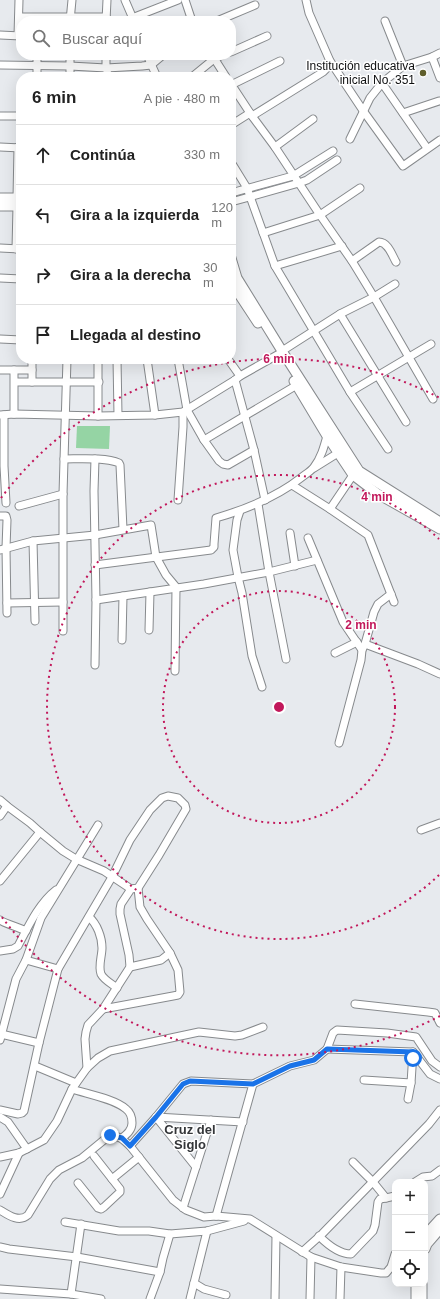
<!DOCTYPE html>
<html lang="es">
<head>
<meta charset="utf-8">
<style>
  :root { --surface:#fff; --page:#f2f2f2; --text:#222; --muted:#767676; --line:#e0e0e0 }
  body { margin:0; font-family:Helvetica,sans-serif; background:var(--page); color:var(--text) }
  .controls { position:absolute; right:12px; bottom:12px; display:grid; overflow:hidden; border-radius:8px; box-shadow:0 4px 16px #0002 }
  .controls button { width:36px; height:36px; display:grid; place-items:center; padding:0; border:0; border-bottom:1px solid var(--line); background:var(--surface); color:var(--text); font:20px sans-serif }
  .stop { position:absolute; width:12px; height:12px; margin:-9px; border:3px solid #1a73e8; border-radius:50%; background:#fff }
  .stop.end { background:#1a73e8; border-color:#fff; box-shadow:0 1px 4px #0008 }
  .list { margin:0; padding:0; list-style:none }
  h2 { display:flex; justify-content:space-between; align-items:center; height:52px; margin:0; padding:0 16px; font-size:17px }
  h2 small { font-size:13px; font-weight:400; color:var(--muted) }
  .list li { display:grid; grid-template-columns:26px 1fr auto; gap:12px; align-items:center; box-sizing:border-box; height:60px; padding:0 16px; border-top:1px solid var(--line) }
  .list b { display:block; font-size:15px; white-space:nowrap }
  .list em { font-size:13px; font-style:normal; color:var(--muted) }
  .icon { flex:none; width:22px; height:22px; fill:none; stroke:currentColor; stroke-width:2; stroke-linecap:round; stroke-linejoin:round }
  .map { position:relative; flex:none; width:440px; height:1299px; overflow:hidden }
  .search { position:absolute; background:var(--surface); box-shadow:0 4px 16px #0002; left:16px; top:16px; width:220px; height:44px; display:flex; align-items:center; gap:10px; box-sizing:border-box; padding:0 14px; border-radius:16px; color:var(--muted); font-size:15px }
  .panel { position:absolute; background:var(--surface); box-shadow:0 4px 16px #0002; left:16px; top:72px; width:220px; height:292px; border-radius:16px }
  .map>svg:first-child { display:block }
  .park { fill:#95d4a4 }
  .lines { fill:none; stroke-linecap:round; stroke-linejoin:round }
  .minor-casing { stroke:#878a8d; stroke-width:9 }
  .major-casing { stroke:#878a8d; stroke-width:11 }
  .minor { stroke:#fff; stroke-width:7 }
  .major { stroke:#fff; stroke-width:9 }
  .route { stroke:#1a73e8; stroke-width:5 }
  .ring { fill:none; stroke:#c2185b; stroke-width:2; stroke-dasharray:2 4 }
  .poi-dot { fill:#5f5e2b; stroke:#fff; stroke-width:1.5 }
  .labels { text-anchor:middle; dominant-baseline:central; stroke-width:3; stroke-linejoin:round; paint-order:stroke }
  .poi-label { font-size:12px; fill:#0f1011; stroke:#fff; text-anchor:end }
  .neighbourhood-label { font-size:13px; font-weight:bold; fill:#343639; stroke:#fff }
  .centre { fill:#c2185b; stroke:#fff; stroke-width:2 }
  .ring-label { font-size:12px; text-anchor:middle; font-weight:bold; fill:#c2185b; stroke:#fff; stroke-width:3; stroke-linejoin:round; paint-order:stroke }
</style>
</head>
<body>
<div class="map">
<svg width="440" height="1299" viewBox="0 0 440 1299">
  <rect width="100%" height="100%" fill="#e7eaee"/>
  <path class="park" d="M77 426H110L109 449 76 448Z"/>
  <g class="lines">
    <defs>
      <g id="minor">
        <path d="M125 0 134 21"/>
        <path d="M185 0 192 21"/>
        <path d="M306 0 309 13 330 61 364 112 403 166 440 140"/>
        <path d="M19 17H106"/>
        <path d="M132 18 178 0"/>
        <path d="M70 21 72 0"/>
        <path d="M106 21 107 0"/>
        <path d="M217 21 255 5"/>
        <path d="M385 21 403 66"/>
        <path d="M0 35 21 36"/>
        <path d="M18 36 19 0"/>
        <path d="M231 52 267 36"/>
        <path d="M106 55V68L109 77"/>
        <path d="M147 55 157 77"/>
        <path d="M212 55 226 77"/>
        <path d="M432 57 440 78"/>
        <path d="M0 65 70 66 106 68 142 66 151 65 163 55"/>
        <path d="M37 77V55"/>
        <path d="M70 77V55"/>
        <path d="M192 77 214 59 223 55"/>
        <path d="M382 83 427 148"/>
        <path d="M231 84 252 116 275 147 320 215 352 261 374 297 433 399"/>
        <path d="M231 85 280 61"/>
        <path d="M403 113 439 101"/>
        <path d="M0 116H21"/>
        <path d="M252 116 323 72 328 67 330 61"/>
        <path d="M231 125 250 113"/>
        <path d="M350 139 370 98 382 83 403 66 432 57 440 53"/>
        <path d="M0 147 21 148"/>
        <path d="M275 147 313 119"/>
        <path d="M231 162 247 188 275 266 350 392 388 449"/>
        <path d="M231 193 293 176 333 151"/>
        <path d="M17 198 18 147"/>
        <path d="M231 202 299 183 307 180 337 160"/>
        <path d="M263 233 320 215 360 188"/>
        <path d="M0 248 20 249"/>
        <path d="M16 249 17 206"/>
        <path d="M352 261 379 242C388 242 392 255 396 262"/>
        <path d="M275 266 342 246"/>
        <path d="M0 278 21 279"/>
        <path d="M340 314 406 422"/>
        <path d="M0 339 21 340"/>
        <path d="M117 359 118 415"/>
        <path d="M147 359 155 415"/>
        <path d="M178 359 187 410 204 440 219 461 223 464 228 465 254 450"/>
        <path d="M228 359 240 376"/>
        <path d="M0 370H32"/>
        <path d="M235 380 254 450 265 500"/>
        <path d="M15 382H99"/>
        <path d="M32 382V359"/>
        <path d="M350 392 431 344"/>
        <path d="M14 414V370"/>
        <path d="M0 415 14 414 98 416 155 415 183 412 235 380 240 376 279 354 282 351 340 314 374 297 395 284"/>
        <path d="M4 415V466L6 503"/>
        <path d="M98 416V359"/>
        <path d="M204 440 297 385"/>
        <path d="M64 459C79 459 106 457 119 463L120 465 123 529"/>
        <path d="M314 468 338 453"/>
        <path d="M292 485 330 509 368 535 394 602"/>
        <path d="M178 500 183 427V412"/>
        <path d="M258 504 269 572 286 659"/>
        <path d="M19 506 63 494"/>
        <path d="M330 509 353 475"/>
        <path d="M240 511 237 520 233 550 238 577 242 593 252 656 262 687"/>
        <path d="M0 516H6L7 520 6 548 7 613"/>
        <path d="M290 533 295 566"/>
        <path d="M308 538 343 622 362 650 361 660 339 743"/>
        <path d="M33 541 35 621"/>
        <path d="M0 550 33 541 95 535 151 525 156 557 166 575 176 587 175 671"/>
        <path d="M95 565 211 550 214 547V544L216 518C247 509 277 497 302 477 306 474 311 471 314 467 321 458 324 447 327 436"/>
        <path d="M96 600 204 584 269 572 317 560"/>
        <path d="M7 603 63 602"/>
        <path d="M149 630 150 592"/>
        <path d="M63 631V494L67 359"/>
        <path d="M122 640 123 596"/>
        <path d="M365 644 374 612 378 604 391 594"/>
        <path d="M362 650 365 644 418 664 440 674"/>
        <path d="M335 653 357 642"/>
        <path d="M95 665 96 600 94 491 95 459"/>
        <path d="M0 800 7 806 30 823 40 832 63 851 76 859 104 871 131 889"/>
        <path d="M0 816 7 806"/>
        <path d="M421 830 440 823"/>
        <path d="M0 881 40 832"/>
        <path d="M89 917C97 924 102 937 102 948 102 956 98 966 101 974 104 980 112 984 117 988"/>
        <path d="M0 920C4 923 20 928 26 931"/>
        <path d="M0 951 13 949 18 946C28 927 39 903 56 890"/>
        <path d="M26 960 58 969"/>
        <path d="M130 967 161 960 170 953"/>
        <path d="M355 1004 428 1012 435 1013 440 1023"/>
        <path d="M103 1009 173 996 178 995 180 992 178 970 170 953 147 919 140 907 138 888"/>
        <path d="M1 1034 39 1043"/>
        <path d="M0 1040 16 979 26 960 41 918 98 825"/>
        <path d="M327 1049 413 1052 411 1083 364 1080"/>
        <path d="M413 1052 430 1074 440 1079"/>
        <path d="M35 1066 76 1083"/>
        <path d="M72 1089C87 1094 115 1099 126 1109 130 1112 132 1117 132 1123 132 1130 127 1134 122 1138"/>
        <path d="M408 1099 411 1083"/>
        <path d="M0 1110 18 1114 22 1113 24 1111 39 1043 58 969 112 877 130 840 150 810 162 798 168 796 178 798 185 805 186 809 159 855 138 888 131 889 121 904 120 909V914L129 955 130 967 103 1009 88 1025 86 1032 85 1039 87 1068"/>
        <path d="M0 1117 8 1122 27 1149"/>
        <path d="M156 1117 243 1122"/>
        <path d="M156 1117 196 1167"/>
        <path d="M130 1146 156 1117 183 1084 191 1081 253 1084 290 1066 314 1060 327 1049 333 1033 337 1030 387 1033 416 1037 432 1061 440 1067"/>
        <path d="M0 1157 19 1153 44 1140 57 1121 72 1089 87 1068 98 1058 110 1051 199 1032 235 1036 242 1035 263 1027"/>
        <path d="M353 1162 373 1182 386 1198 395 1196"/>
        <path d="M112 1179 139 1157"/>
        <path d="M415 1182 423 1177 432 1176 440 1170"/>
        <path d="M78 1183 98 1208 101 1209 104 1207 120 1192V1189L94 1156"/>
        <path d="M0 1194 19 1153"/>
        <path d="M183 1208 211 1120"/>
        <path d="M0 1210C8 1215 19 1223 28 1215L50 1179 59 1170 82 1158 110 1135C119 1136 123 1139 130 1146L173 1200 186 1210 204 1217 216 1216 250 1219 311 1257 341 1267 381 1273H386L391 1267 395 1254"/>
        <path d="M216 1216 253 1084"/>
        <path d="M65 1222 119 1231H149L170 1234 207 1231 244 1221"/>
        <path d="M319 1236C328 1245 339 1254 351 1254L373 1231 375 1225 378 1202 380 1199 386 1198"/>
        <path d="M0 1247 9 1249 77 1257 160 1272"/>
        <path d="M302 1252 322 1234 429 1124 440 1110"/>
        <path d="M194 1283 204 1289 226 1295"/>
        <path d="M0 1289 71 1294 101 1299"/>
        <path d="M71 1294 81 1224"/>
        <path d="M150 1299 160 1272 163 1258 170 1234"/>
        <path d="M190 1299 207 1231"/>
        <path d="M275 1299 276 1236"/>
        <path d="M310 1299 311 1257"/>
        <path d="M340 1299 341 1267"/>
      </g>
      <g id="major">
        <path d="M0 198H21"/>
        <path d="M0 206H21"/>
        <path d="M231 258 237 278 282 351 359 471 440 522"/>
        <path d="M231 282 258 323"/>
        <path d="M294 381 327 436 353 475 378 494 440 529"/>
        <path d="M425 1236 430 1230 440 1219"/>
        <path d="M425 1249 427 1244 440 1229"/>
        <path d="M416 1299V1284"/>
        <path d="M422 1299V1284"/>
      </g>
    </defs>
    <use href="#minor" class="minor-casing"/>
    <use href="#major" class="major-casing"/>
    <use href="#minor" class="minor"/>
    <use href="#major" class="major"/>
  </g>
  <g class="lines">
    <path class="route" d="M110 1135 122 1138 130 1146 156 1117 183 1084 190 1081 253 1084 290 1066 314 1060 327 1049 413 1052V1058"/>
  </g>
  <g class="ring">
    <circle cx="279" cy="707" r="116"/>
    <path d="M439 875A232 232 0 1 1 439 539"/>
    <path d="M440 1016A348 348 0 0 1 1 916M1 498A348 348 0 0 1 440 398"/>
  </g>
  <circle class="poi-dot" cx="423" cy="73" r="4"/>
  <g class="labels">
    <g class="poi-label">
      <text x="415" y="66">Institución educativa<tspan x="415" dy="14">inicial No. 351</tspan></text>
    </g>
    <g class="neighbourhood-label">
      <text x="190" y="1129">Cruz del<tspan x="190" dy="15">Siglo</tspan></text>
    </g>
  </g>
  <circle cx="279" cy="707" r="6" class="centre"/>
  <g class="ring-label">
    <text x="279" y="363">6 min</text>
    <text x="377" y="501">4 min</text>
    <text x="361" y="629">2 min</text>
  </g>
</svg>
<div class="controls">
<button>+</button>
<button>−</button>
<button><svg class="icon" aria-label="locate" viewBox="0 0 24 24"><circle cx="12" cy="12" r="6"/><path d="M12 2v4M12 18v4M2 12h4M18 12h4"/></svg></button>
</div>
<div class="stop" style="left:413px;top:1058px"></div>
<div class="stop end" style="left:110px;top:1135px"></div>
<div class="search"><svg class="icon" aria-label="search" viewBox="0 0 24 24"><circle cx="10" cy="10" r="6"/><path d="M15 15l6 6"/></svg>Buscar aquí</div>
<section class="panel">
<h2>6 min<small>A pie · 480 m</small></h2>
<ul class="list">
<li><svg class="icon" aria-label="ahead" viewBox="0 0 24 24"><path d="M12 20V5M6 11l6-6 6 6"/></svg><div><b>Continúa</b></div><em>330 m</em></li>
<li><svg class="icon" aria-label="left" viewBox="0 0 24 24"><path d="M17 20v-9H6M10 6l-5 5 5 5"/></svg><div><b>Gira a la izquierda</b></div><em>120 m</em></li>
<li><svg class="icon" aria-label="right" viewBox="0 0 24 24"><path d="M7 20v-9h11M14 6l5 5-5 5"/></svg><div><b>Gira a la derecha</b></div><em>30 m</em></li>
<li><svg class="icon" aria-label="arrive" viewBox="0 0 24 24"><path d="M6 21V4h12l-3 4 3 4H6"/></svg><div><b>Llegada al destino</b></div></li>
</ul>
</section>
</div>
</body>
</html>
